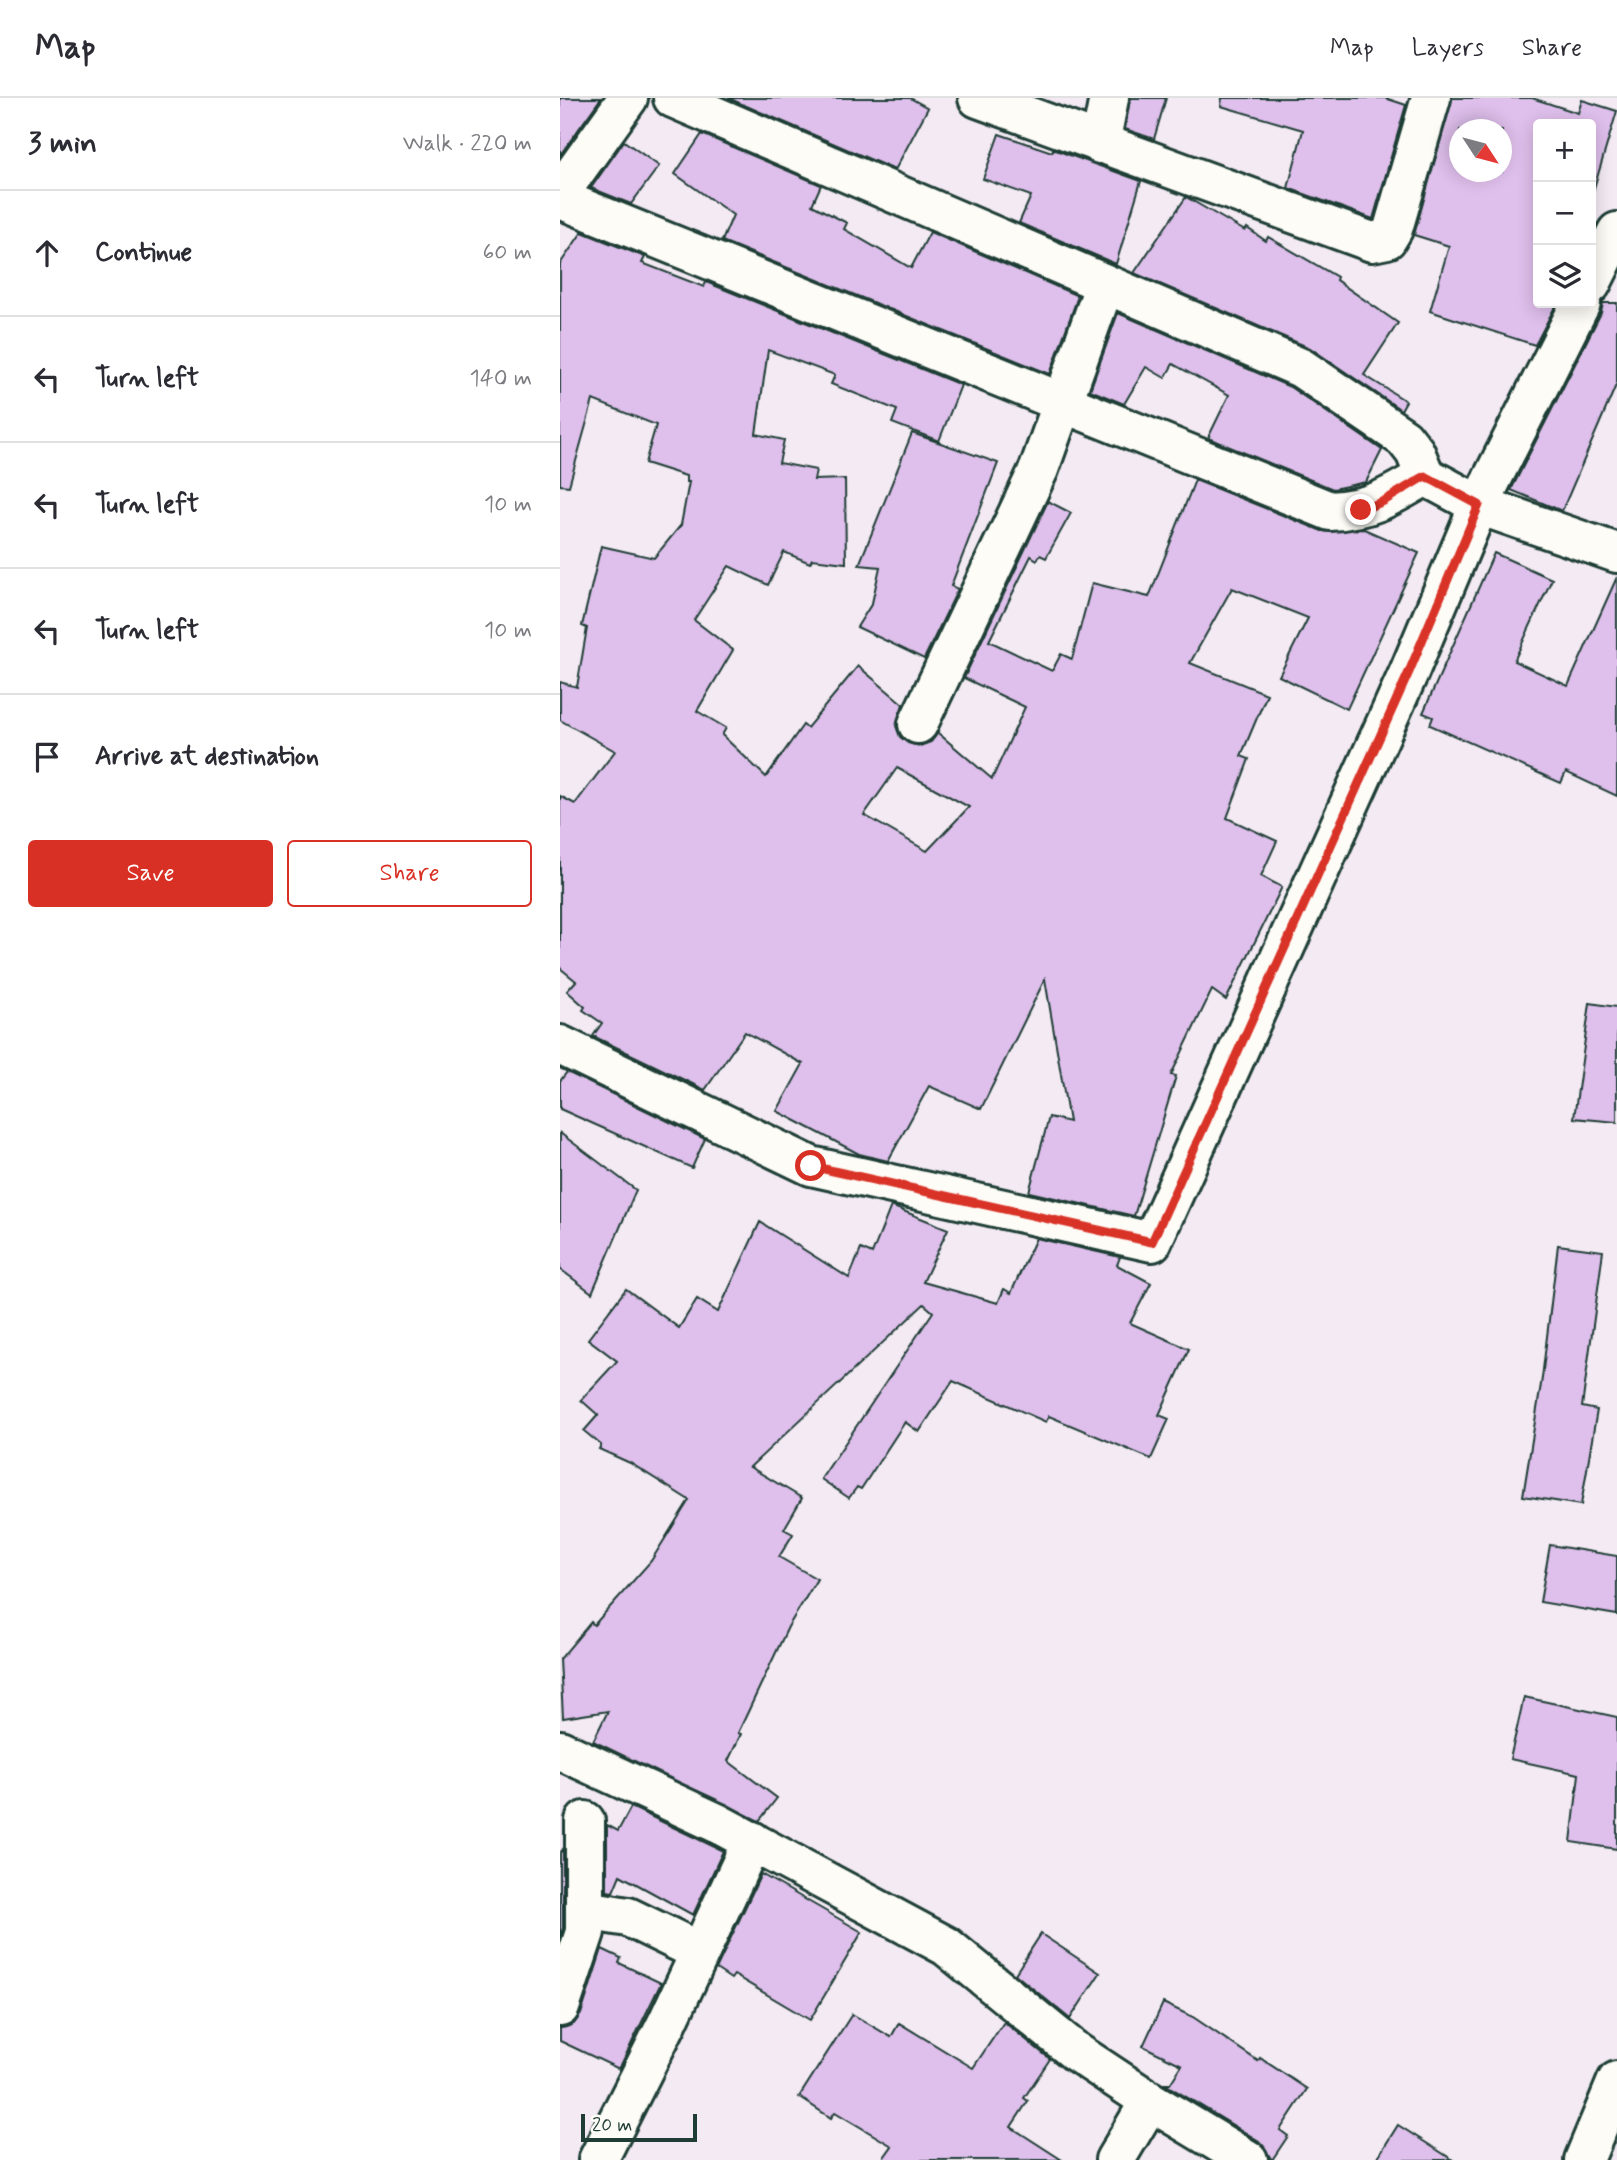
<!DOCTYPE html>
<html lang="en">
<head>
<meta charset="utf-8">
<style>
  :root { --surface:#fff; --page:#f7f7f7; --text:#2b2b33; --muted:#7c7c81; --line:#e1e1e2; --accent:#d93025 }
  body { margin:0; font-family:Mynerve,sans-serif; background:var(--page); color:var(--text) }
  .controls { position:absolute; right:21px; top:21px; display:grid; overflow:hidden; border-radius:7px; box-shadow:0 4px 18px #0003 }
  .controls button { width:63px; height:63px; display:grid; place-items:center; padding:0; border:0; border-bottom:2px solid var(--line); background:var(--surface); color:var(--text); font:35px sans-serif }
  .compass { position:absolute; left:889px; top:21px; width:63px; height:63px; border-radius:50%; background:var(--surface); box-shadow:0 4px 18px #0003; rotate:126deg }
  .scale { position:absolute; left:21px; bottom:18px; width:116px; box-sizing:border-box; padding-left:7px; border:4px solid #1f3d34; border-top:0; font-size:19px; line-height:24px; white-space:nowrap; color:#1f3d34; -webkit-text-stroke:5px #fdfcf7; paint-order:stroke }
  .stop { position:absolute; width:21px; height:21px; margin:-16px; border:5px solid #d93025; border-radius:50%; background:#fff }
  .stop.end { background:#d93025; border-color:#fff; box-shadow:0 2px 7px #0008 }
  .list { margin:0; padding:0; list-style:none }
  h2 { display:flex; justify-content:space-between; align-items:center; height:91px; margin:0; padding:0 28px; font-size:30px }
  h2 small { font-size:23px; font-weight:400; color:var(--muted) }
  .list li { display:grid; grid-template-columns:46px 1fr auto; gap:21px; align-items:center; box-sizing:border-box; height:126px; padding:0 28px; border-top:2px solid var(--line) }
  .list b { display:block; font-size:26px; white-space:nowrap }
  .list em { font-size:23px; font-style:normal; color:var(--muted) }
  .actions { display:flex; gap:14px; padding:21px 28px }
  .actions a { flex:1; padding:16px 0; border:2px solid var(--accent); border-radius:7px; text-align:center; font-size:24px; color:var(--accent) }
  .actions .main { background:var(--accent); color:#fff }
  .icon { flex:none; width:38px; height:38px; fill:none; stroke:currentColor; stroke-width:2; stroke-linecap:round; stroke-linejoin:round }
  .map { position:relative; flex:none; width:1057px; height:2062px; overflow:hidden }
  header { display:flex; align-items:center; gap:42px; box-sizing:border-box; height:98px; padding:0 35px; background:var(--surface); border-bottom:2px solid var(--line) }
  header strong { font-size:33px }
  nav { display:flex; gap:38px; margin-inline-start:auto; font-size:24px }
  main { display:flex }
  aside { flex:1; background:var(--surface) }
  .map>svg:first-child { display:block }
  .building { fill:#dfbfec; stroke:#1f3d34; stroke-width:2; fill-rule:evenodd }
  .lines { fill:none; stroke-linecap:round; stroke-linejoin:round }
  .street-casing { stroke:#1f3d34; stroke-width:44 }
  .secondary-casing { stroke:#1f3d34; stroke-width:44 }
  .street { stroke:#fdfcf7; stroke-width:38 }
  .secondary { stroke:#fdfcf7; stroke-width:38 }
  .route { stroke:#d93025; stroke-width:9 }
</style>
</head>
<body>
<header>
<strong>Map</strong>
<nav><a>Map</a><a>Layers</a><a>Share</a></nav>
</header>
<main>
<aside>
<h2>3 min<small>Walk · 220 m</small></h2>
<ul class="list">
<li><svg class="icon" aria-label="ahead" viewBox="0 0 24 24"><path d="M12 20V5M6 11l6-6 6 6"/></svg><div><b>Continue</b></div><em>60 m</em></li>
<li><svg class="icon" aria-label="left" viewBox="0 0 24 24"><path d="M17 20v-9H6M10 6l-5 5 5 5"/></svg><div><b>Turn left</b></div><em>140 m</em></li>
<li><svg class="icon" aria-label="left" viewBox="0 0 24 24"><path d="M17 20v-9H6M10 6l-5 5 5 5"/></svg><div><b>Turn left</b></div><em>10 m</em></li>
<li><svg class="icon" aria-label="left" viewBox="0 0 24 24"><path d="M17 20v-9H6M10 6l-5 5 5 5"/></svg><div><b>Turn left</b></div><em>10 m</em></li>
<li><svg class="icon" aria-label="arrive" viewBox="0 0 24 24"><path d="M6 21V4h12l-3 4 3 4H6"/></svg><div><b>Arrive at destination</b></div></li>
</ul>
<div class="actions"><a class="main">Save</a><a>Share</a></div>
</aside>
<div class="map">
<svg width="1057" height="2062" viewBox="0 0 1057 2062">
  <rect width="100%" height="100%" fill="#f4eaf4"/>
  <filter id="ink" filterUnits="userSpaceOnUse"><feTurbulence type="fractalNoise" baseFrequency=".0143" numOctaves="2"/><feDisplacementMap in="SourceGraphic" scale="14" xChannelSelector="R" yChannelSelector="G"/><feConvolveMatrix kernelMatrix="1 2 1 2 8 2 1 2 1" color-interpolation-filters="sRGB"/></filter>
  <g filter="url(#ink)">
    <g class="building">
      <path d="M0 0H41L0 57Z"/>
      <path d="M168 0H350L368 10 335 72Z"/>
      <path d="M570 0H606L594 41 565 31Z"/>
      <path d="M662 0H825L846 7 813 121 728 90 743 32 661 8Z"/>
      <path d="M892 0H972L1018 15 1022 2 1057 13 1031 100V26H978V205H997L975 247 870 213 889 148 854 137ZM900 32H942V74H900Z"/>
      <path d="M142 36 261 87 252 107 287 125 284 131 351 170 370 134 518 198 490 276 162 143 173 117 115 76Z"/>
      <path d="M439 36 492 54 493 51 581 83 556 166 459 125 471 98 423 81Z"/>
      <path d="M64 43 99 68 71 106 31 90Z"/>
      <path d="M626 99 685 133 687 130 706 143 708 139 777 179 776 182 838 225 804 277 846 303 841 312 750 250 574 175Z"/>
      <path d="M22 134 85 159 82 165 144 189 146 184 401 287 379 343 332 325 337 312 271 286 275 277 208 252 196 336 224 342 219 365 256 372 254 382 285 381 286 465 252 461 250 465 224 454 208 487 169 468 134 522 173 552 137 613 166 630 162 637 206 679 243 627 247 630 298 568 343 606 336 628 340 639 348 645 360 648 371 644 378 635 432 681 465 609 404 580 488 403 511 415 486 460 480 457 477 462 471 458 429 543 492 573 501 556 512 561 532 485 589 499 635 382 762 433 804 431 859 455 787 611 719 578 748 520 672 490 630 565 707 596 681 658 689 661 667 720 717 743 701 778 722 789 666 902 652 892 611 977 616 978 574 1118 469 1094 489 1019 509 1024 485 881 421 1011 369 988 328 1063 299 1056 217 1013 243 966 185 934 145 992 33 938 42 925 23 912 25 909 7 893 16 883 0 870V698L15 706 55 653 0 622V584L17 589 27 530 22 528 41 448 94 460 121 427 129 384H126V378L85 365 96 327 33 302 9 388 0 387V166ZM337 670 409 709 367 753 304 717Z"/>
      <path d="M1043 205H1057V285L1002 413 951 392 1041 215Z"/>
      <path d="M558 215 730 289 822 352 806 384 773 391 648 340 669 297 613 266 605 280 586 269 564 306 530 292Z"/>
      <path d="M352 335 438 365 391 488 398 491 364 561 297 529 312 505 320 469 299 467Z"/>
      <path d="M934 455 992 481 954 563 1008 588 1057 479V698L1006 674 1001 685 870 627 873 619 863 615Z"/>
      <path d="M1030 905 1057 909V1024L1014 1020Z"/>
      <path d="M7 974 145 1041 132 1070 0 1011V983Z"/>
      <path d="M0 1035 76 1092 32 1195 0 1171Z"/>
      <path d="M331 1108 388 1131 363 1184 438 1205 444 1191 451 1195 476 1140 560 1159 557 1167 591 1185 570 1225 629 1251 599 1317 609 1321 591 1361 489 1318 486 1324 393 1283 359 1334 345 1324 301 1391 297 1389 289 1400 261 1381 373 1214 364 1206 190 1369 242 1400 224 1431 233 1436 219 1459 257 1481 228 1529 178 1635 181 1636 168 1663 217 1700 199 1723 33 1643 48 1613 3 1620 0 1561 31 1524 34 1527 91 1463 129 1402 70 1365 39 1351 41 1347 24 1333 38 1317 21 1302 57 1263 28 1241 66 1191 119 1230 137 1201 158 1214 200 1124 289 1180 301 1151 312 1156Z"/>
      <path d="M998 1147 1043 1153 1022 1309 1037 1312 1021 1407 963 1398 982 1280Z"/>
      <path d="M990 1447 1057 1458V1517L980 1504Z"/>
      <path d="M964 1599 1057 1619V1751L1011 1744 1019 1676 950 1661Z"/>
      <path d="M71 1709 163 1753 133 1817 60 1777 53 1794 47 1793V1727L58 1733Z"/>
      <path d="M3 1751V1830L0 1840V1755Z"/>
      <path d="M201 1776 302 1834 250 1922 174 1877 171 1881 156 1871Z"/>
      <path d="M481 1836 540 1875 510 1921 455 1876Z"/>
      <path d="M42 1851 61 1860 59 1865 101 1885 59 1971 0 1943V1930L14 1926 21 1916Z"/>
      <path d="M603 1905 633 1919 698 1963 700 1960 747 1991 720 2032 728 2038 712 2062 699 2043 605 1986H610L622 1967 583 1948Z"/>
      <path d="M292 1916 331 1939 339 1925 413 1970 444 1924 490 1961 464 2000 468 2003 451 2029 502 2062H322L332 2048 275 2014 271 2020 239 1999Z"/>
      <path d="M838 2027 893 2062H816Z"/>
    </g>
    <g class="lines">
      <defs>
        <g id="street">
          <path d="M113 0 741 270 844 340 855 354 865 378 919 407 1057 455"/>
          <path d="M418 0 812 144 827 141 833 131 871 0"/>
          <path d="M540 46 549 0"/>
          <path d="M0 95 68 0"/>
          <path d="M0 101 770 413C811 411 830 399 865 378"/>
          <path d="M1031 186 1057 134"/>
          <path d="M358 626 479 371 545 186"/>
          <path d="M0 947 251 1068 592 1144 849 574 919 407 1021 205"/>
          <path d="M0 1652 157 1725 386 1848 516 1954 590 2003"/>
          <path d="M25 1812 68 1819 140 1854"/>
          <path d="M0 1909 25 1834V1723"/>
          <path d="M38 2062 108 1923 192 1743"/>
          <path d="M555 2062 590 2003 688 2062"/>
        </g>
        <path id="secondary" d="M1024 2062 1057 1983"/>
      </defs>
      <use href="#street" class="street-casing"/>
      <use href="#secondary" class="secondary-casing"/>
      <use href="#street" class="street"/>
      <use href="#secondary" class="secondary"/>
    </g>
  </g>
  <g class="lines" filter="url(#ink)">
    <path class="route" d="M251 1068 592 1144 849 574 919 407 865 378 824 403 801 412"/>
  </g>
</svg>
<div class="controls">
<button>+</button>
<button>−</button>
<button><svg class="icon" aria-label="layers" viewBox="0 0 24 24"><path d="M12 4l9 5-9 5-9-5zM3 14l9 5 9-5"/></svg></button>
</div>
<svg class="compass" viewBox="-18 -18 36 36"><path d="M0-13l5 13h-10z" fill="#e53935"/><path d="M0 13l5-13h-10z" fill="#7c7c81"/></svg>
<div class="scale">20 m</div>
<div class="stop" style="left:251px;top:1068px"></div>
<div class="stop end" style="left:801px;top:412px"></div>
</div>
</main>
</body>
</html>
